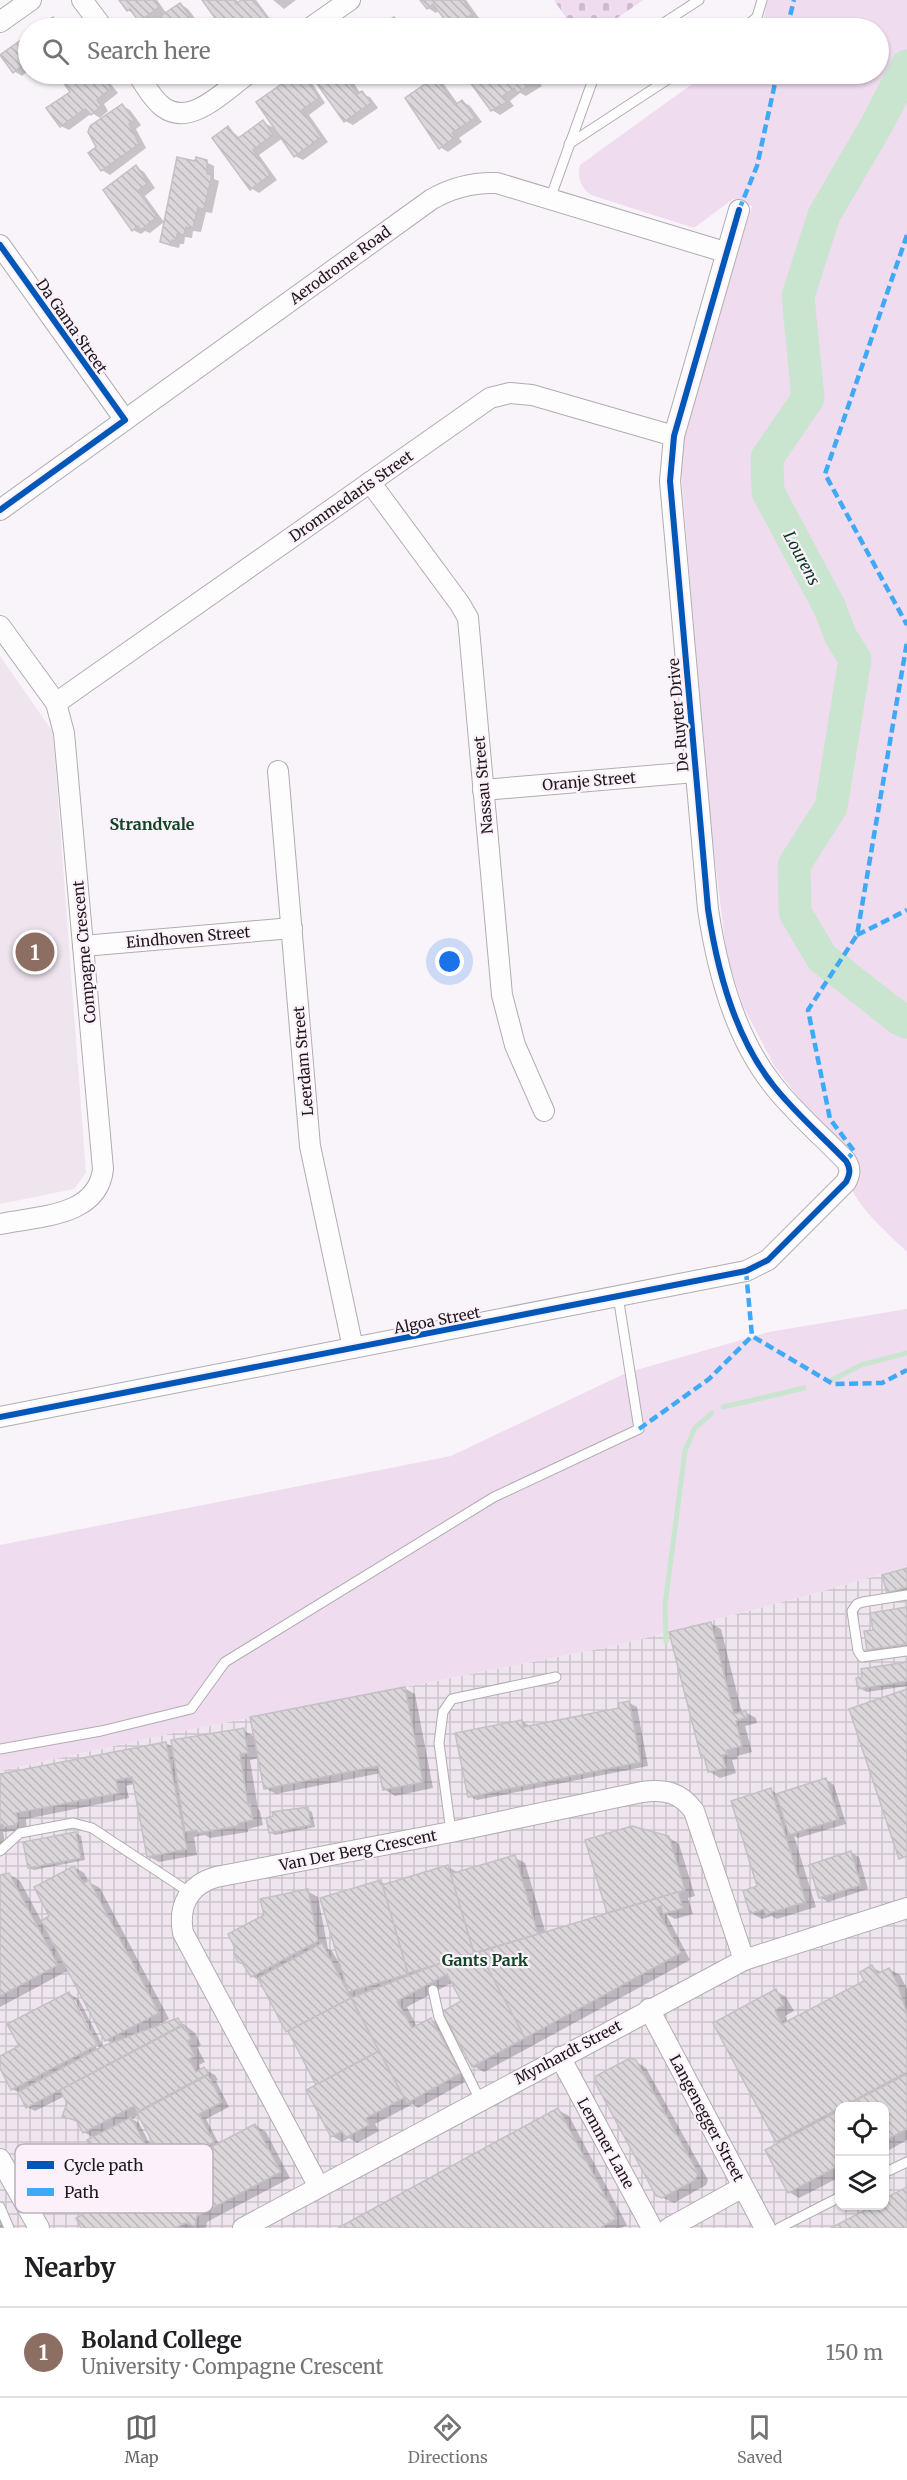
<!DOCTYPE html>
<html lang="en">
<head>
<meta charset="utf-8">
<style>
  :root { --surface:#fff; --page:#f6f6f6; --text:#202124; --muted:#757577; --line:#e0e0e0; --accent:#696669 }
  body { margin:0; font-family:Merriweather,serif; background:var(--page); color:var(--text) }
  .controls { position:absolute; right:18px; bottom:18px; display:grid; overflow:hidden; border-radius:12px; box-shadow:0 2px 4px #0004 }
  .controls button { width:54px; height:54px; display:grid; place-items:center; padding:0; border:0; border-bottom:2px solid var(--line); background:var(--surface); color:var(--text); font:30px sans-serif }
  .you { position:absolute; left:450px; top:962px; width:21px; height:21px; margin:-15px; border:4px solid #fff; border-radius:50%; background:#1a73e8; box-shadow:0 0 0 9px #1a73e833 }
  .badge { display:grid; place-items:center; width:39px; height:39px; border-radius:50%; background:var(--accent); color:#fff; font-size:20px; font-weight:700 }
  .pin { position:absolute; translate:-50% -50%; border:3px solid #fff; box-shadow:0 2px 6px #0006 }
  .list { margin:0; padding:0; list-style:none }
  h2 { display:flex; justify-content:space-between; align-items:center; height:78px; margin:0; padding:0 24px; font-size:26px }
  h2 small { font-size:20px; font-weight:400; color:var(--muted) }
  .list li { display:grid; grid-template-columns:39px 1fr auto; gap:18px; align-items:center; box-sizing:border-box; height:90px; padding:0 24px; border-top:2px solid var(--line) }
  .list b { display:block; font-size:22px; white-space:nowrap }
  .list p { margin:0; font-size:20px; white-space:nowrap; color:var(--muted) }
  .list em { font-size:20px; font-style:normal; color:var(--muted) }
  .icon { flex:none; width:33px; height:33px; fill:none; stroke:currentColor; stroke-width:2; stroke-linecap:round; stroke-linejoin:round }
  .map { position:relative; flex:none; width:907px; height:2228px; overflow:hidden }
  .search { position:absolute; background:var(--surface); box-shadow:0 2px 4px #0004; left:18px; right:18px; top:18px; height:66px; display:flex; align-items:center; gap:15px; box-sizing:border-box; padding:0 21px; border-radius:33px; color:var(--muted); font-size:22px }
  .sheet { height:168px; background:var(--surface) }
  nav { display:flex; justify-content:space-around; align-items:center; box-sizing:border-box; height:84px; border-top:2px solid var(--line); background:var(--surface); font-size:16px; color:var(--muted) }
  nav a { display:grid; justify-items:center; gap:3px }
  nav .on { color:var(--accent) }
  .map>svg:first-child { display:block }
  .built { fill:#efe5ef }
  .industrial { fill:url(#industrial-grid); fill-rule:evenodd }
  .green { fill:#efdcef }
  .cemetery { fill:url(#cemetery-stones) }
  .shadow { fill:#0003; fill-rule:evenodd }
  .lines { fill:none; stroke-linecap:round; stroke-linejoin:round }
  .stream { stroke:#c9e5cf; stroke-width:5 }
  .river { stroke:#c9e5cf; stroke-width:33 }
  .building { fill:url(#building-back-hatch); stroke:#c4c0c4; stroke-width:1.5 }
  .lane-casing { stroke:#b1acb0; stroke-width:11 }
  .street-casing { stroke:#b1acb0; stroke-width:22 }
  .lane { stroke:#fefdfe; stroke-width:9 }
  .street { stroke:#fefdfe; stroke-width:20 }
  .quiet { stroke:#3fa9f5; stroke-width:4.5; stroke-dasharray:9 4.5; stroke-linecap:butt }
  .cycleway-casing { stroke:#fcf1fb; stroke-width:10 }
  .cycleway { stroke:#0057b8; stroke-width:6 }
  .labels { text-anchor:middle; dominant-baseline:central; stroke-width:4.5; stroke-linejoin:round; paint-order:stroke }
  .street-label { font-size:15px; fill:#1c191c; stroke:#fcf1fb }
  .water-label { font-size:16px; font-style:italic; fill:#033618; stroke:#fcf1fb }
  .neighbourhood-label { font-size:16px; font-weight:bold; fill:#104523; stroke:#fcf1fb }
  .key { fill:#fcf1fb; stroke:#b9b0b8; stroke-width:1.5 }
  .key-label { font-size:16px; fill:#1c191c }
</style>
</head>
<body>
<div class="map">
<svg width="907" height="2228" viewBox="0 0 907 2228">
  <defs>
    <pattern id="industrial-grid" width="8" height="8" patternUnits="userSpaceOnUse" patternTransform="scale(1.5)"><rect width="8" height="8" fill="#efe5ef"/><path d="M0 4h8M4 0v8" fill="none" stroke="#ccc4cc"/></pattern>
    <pattern id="cemetery-stones" width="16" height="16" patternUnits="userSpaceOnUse" patternTransform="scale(1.5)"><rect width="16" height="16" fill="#efdcef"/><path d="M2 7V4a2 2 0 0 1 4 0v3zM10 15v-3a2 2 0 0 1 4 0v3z" fill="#ccbccc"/></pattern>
    <pattern id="building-back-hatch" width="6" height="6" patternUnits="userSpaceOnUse" patternTransform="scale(1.5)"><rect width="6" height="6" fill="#dad6da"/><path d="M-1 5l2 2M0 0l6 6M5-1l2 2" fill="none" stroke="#bab7ba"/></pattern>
  </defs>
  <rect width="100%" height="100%" fill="#f9f4f9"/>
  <path class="built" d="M0 656 53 732 86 1173 74 1189 0 1204Z"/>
  <path class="industrial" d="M907 1567V2228H0V1771L168 1734 618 1645 809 1595ZM840 2106H884V2206H840Z"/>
  <g class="green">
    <path d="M767 0H907V1252C884 1229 829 1186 853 1152L805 1106 775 1067 743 1006 727 957 710 821 680 461 688 419 752 206 733 199 694 228 591 195C581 187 577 178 580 165L706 74H878V28H762Z"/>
    <path d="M907 1309V1567L809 1595 618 1645 168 1734 0 1771V1545L451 1456 626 1373 769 1332Z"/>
  </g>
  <path class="cemetery" d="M554 0H643L603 28H573Z"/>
  <g class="shadow">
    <path d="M122 0H157L167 14 180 4 188 9 200 25 195 28H145L149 26 128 10Z"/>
    <path d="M204 0H237L239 3 244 0H256L274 24 268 28H218L213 22 218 19Z"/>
    <path d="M273 0H296L284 9Z"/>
    <path d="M422 0H466L479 18 466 28H452L439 10 436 13 428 8Z"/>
    <path d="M394 18 406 28H379Z"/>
    <path d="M53 19 64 28H40Z"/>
    <path d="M28 37V71L22 76 14 71 2 55Z"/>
    <path d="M58 74H108L107 79 118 93 104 104 108 111 100 118 92 113 69 130 61 126 72 92Z"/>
    <path d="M180 74H198L189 80Z"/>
    <path d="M298 74 308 77 325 103 309 115 328 142 303 160 295 156 283 138 259 155 277 180 259 193 251 188 228 128 240 138 263 122 276 129 258 103Z"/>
    <path d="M312 74H353L349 76 361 94 370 97 378 108 353 125 345 121Z"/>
    <path d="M382 74H409L394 84Z"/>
    <path d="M466 74H533L542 86 526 96 520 93 510 101 514 106 500 115 492 110Z"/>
    <path d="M435 79 443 83 458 104 462 101 470 106 482 122 459 138 462 142 448 152 440 147Z"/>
    <path d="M122 106 130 110 141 125 136 129 146 148 110 175 102 170 90 153 98 147Z"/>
    <path d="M206 162 214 166V179L219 181 212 213 206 212 201 232 193 231 192 238 185 237 184 244H180L179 248 170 246 162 242 196 163Z"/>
    <path d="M136 167 144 172 155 188 145 196 164 222 150 233 145 231 141 234 133 230Z"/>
    <path d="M907 1570V1594L896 1597 889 1592Z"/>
    <path d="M907 1609V1649L877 1654 869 1649 874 1631Z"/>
    <path d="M710 1623 721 1629 742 1713 745 1712 756 1718 757 1723 745 1726 752 1752 737 1756 738 1759 732 1760 736 1773 720 1778 710 1772 706 1758 702 1756Z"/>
    <path d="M907 1663V1686L867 1692 859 1688Z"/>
    <path d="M404 1688 415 1694 433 1788 395 1796 384 1789 381 1773 276 1794 265 1788 259 1758 250 1760 258 1809 260 1811 263 1825 248 1829V1832L210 1838 205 1835 194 1837 197 1855 159 1862 148 1856 134 1784 126 1786 129 1798 26 1819 27 1830 3 1832 6 1847 0 1848V1776L166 1743 173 1747 243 1730 255 1737Z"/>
    <path d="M629 1703 637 1707 648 1766 477 1800 469 1796 522 1721 530 1726 621 1710Z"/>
    <path d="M826 1780 834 1785 846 1824 798 1838 794 1836 816 1907 777 1919 772 1916 762 1919 751 1913 759 1887 771 1790 779 1795Z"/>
    <path d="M307 1809 312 1812 315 1827 275 1835 270 1832Z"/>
    <path d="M76 1833 81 1836 85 1860 34 1870 29 1868Z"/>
    <path d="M668 1837 679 1844 695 1896 688 1898 693 1914 675 1919 666 1914 690 1960 484 2072 473 2066 463 2002 453 1982 407 2007 417 2027 431 2020 441 2026 470 2079 418 2108 413 2104 375 2124 379 2131 357 2143 349 2138 342 2142 332 2136 319 2085 262 1982 252 1976 307 1891 318 1897 328 1949 332 1951 340 1965 381 1882 387 1885 448 1867 459 1873 514 1857 525 1863 546 1934 609 1914 587 1841Z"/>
    <path d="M851 1853 859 1857 868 1889 828 1902 820 1897Z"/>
    <path d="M74 1867 84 1873 89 1882 100 1888 169 2019 152 2028 153 2029 178 2020 195 2033 201 2045 197 2047 205 2062 199 2065 201 2070 204 2069 215 2075 218 2080 216 2081 229 2107 206 2119 219 2144 255 2125 266 2132 290 2178 207 2222 206 2228H83L122 2196 116 2192 94 2138 84 2132 79 2123 64 2116 69 2103 65 2096 35 2111 27 2107 20 2093 12 2089 0 2065V2057L21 2047 69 1993 79 2000 104 2048 113 2044 106 2040 69 1970 0 2007V1876L9 1874 20 1881 42 1922 51 1917ZM71 2000H75L101 2051 99 2053ZM140 2114 167 2166 172 2169 137 2188 134 2182 162 2168 139 2123 132 2119Z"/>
    <path d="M872 1967 883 1973 889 1969 900 1975 907 1989V2140L884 2153V2106H840V2177L799 2198 789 2192 780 2143 777 2141 715 2023 776 1991 786 1997 794 2011 785 2016 788 2023 866 1981Z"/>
    <path d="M635 2061 646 2068 708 2180 706 2185 674 2203 657 2195Z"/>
    <path d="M558 2110 569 2116 627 2225 621 2228H341Z"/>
    <path d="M0 2216 6 2228H0Z"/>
  </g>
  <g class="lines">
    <g class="stream">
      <path d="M832 1380 861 1365 907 1353"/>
      <path d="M723 1407 804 1388"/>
      <path d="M666 1642 665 1605 685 1451 695 1428 712 1413"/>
    </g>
    <path class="river" d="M907 66 876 126 824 215 798 296 808 398 767 458 768 492 829 606 841 637 855 659 831 807 794 865 795 912 822 958 900 1019 907 1022"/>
  </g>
  <g class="building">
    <path d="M119 0H154L159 7 139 22 130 9 127 11Z"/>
    <path d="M202 0H234L236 4 241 0H253L268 19 255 28 251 27 249 28H216L211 22 215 18Z"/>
    <path d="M420 0H463L473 14 451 28 433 4 427 9Z"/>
    <path d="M180 3 193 20 182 28H143Z"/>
    <path d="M53 17 61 28H37Z"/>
    <path d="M394 17 403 28H376Z"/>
    <path d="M370 21 375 28H359Z"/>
    <path d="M28 35V61L13 73 0 55Z"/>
    <path d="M60 74H100L111 88 97 100 101 106 91 115 85 109 60 127 46 108 70 92 58 75Z"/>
    <path d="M296 74H302L319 98 302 110 321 137 294 157 256 102Z"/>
    <path d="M310 74H344L357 94 362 91 371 103 344 122Z"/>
    <path d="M464 74H530L535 81 517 93 514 88 503 96 507 102 491 111Z"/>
    <path d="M435 77 455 105 462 100 475 118 452 133 455 137 439 149 405 98Z"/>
    <path d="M122 104 134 120 129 124 139 144 101 171 88 153 96 147 88 132 90 126Z"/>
    <path d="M263 120 273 135 253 150 270 175 250 190 212 138 228 126 237 139Z"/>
    <path d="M177 157 195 161 196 157 207 160V174L212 175 204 209 198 208 193 228 186 227 184 235 177 234 176 241 172 240 171 245 160 242Z"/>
    <path d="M136 165 148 183 138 191 157 217 141 230 138 226 132 231 103 190Z"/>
    <path d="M907 1568V1587L887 1593 882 1575Z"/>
    <path d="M907 1607V1644L867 1650 864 1631 873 1630 870 1613Z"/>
    <path d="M711 1622 734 1714 746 1711 747 1717 736 1721 742 1746 727 1750 728 1754 722 1755 726 1768 708 1772 704 1756 701 1757 669 1632Z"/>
    <path d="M907 1662V1681L858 1689 856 1678 862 1677 861 1669Z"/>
    <path d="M405 1687 423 1782 383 1790 378 1766 264 1789 250 1717Z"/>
    <path d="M907 1689V1856L899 1859 849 1709Z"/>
    <path d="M629 1701 641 1762 468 1797 455 1733 522 1720 523 1727 619 1708 618 1703Z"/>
    <path d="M244 1728 248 1753 240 1754 248 1804 250 1803 253 1820 238 1823V1826L198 1833 197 1830 185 1832 171 1740Z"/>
    <path d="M166 1742 187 1849 147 1857 132 1777 116 1780 119 1793 16 1813 18 1821 16 1825 4 1827 3 1824 0 1825V1774Z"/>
    <path d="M826 1778 839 1819 789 1835 776 1794Z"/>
    <path d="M771 1788 806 1902 766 1914 764 1909 750 1914 743 1891 757 1886 731 1801Z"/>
    <path d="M308 1807 311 1825 269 1833 266 1818 273 1816 272 1812Z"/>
    <path d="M632 1826 669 1836 685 1890 607 1913 585 1840Z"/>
    <path d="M76 1832 81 1858 28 1868 23 1842Z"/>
    <path d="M851 1851 861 1885 819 1898 809 1865Z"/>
    <path d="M515 1855 538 1934 474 1953 450 1874Z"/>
    <path d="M448 1865 474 1954 408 1973 382 1885Z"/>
    <path d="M74 1866 83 1884 89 1880 159 2013 105 2041 41 1921 49 1916 34 1887Z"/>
    <path d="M9 1873 58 1965 0 1996V1875Z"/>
    <path d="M381 1880 408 1974 348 1992 320 1898Z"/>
    <path d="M308 1889 318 1941 251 1977 243 1964 238 1962 234 1954 235 1948 228 1934 264 1915 260 1899Z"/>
    <path d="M678 1892 683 1908 663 1914 661 1906 656 1908 681 1953 525 2038 479 1952Z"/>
    <path d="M322 1943 351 1998 286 2032 258 1978Z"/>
    <path d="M479 1952 525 2038 472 2067 442 2012 461 2001 447 1974 397 2001 412 2028 431 2018 461 2073 407 2103 351 1998 441 1963Z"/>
    <path d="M872 1965 877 1974 889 1968 897 1983 907 2013V2072L776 2142 713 2023 776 1989 784 2005 775 2010 782 2024 864 1981 860 1972Z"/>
    <path d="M69 1992 97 2045 11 2090 0 2068V2056L19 2046 7 2024Z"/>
    <path d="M351 1998 379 2051 316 2085 288 2031Z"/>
    <path d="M178 2018 182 2025 26 2108 18 2092 103 2046Z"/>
    <path d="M184 2025 191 2039 187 2041 195 2056 189 2059 196 2072 204 2067 208 2074 137 2112 134 2106 83 2133 76 2120 62 2117 67 2103 60 2090Z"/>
    <path d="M379 2051 404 2098 366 2118 369 2125 345 2138 342 2131 331 2137 306 2090Z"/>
    <path d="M630 2058 636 2060 698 2173 695 2180 662 2198 656 2196 595 2082 596 2076Z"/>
    <path d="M907 2074V2129L884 2141V2106H845Z"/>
    <path d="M208 2075 222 2102 199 2114 214 2142 166 2167 137 2113Z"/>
    <path d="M558 2108 617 2218 600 2228H338Z"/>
    <path d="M840 2110V2165L788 2193 765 2150Z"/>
    <path d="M131 2117 155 2163 127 2178 131 2185 115 2193 87 2140Z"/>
    <path d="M255 2124 281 2172 197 2216 195 2226 185 2223 175 2228H81L76 2218Z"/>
    <path d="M907 2187V2228H831L873 2206H884V2199Z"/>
  </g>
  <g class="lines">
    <defs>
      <g id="lane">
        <path d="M656 28 699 0"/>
        <path d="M744 28 757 17 762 0"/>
        <path d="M569 144 676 74"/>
        <path d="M550 199 595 74"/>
        <path d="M907 1595 863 1602 857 1604 852 1611 858 1651 862 1657 907 1651"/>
        <path d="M0 1749 101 1731 191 1709 225 1662 494 1497 639 1429 618 1296"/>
        <path d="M451 1832 439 1743 443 1712 452 1699 556 1677"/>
        <path d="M0 1851 20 1833 73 1823 92 1828 189 1892"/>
        <path d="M433 1990 439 2017 480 2100"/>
        <path d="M884 2173 907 2162"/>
        <path d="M0 2207 9 2228"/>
        <path d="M779 2228 840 2197"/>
      </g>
      <g id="street">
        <path d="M82 0 103 28"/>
        <path d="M0 22 31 0"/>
        <path d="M310 28 350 0"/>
        <path d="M137 74C145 84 152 99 163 107 191 128 226 89 248 74"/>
        <path d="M0 245 125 420"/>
        <path d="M370 482 460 604 468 618 502 995 515 1045 544 1111"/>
        <path d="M0 510 432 199C453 187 473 182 497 183L725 252"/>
        <path d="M0 626 56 703 64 733 103 1169C98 1217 38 1216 0 1224"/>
        <path d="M56 703 490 398 510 393 532 395 674 436"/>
        <path d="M278 771 310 1146 353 1348"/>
        <path d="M483 790 695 772"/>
        <path d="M83 946 292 928"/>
        <path d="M0 1417 746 1271 768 1260 846 1182C850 1174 851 1169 846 1161 822 1136 794 1112 773 1085 734 1036 717 970 708 909L670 481 674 436 739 210"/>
        <path d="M649 2009 765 2228"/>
        <path d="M560 2057 652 2228"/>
        <path d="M0 2159 39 2228"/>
        <path d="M319 2187 183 1933C178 1905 189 1885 216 1877L451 1832 642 1792C665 1789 680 1792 694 1811L744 1960"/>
        <path d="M243 2228 744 1960 907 1908"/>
        <path d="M669 2228 743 2187"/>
      </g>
    </defs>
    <use href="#lane" class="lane-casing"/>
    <use href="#street" class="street-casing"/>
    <use href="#lane" class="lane"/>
    <use href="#street" class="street"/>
    <g class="quiet">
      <path d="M787 28 794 0"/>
      <path d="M739 210 757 166 777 74"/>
      <path d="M907 235 825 474 907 625"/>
      <path d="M857 935 907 910"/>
      <path d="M846 1161 854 1151 830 1119 808 1010 857 935 907 642"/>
      <path d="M746 1271 752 1336 833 1384 882 1383 907 1370"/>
      <path d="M639 1429 709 1379 752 1336"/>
    </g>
    <defs>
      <g id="cycleway">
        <path d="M0 245 125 420 0 510"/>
        <path d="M0 1417 746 1271 768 1260 846 1182C850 1174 851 1169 846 1161 822 1136 794 1112 773 1085 734 1036 717 970 708 909L670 481 674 436 739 210"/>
      </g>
    </defs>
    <use href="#cycleway" class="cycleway-casing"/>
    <use href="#cycleway" class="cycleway"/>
  </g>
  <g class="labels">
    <g class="street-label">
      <text transform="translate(340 265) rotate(-36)">Aerodrome Road</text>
      <text transform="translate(72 326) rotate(55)">Da Gama Street</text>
      <text transform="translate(351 496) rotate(-35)">Drommedaris Street</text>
      <text transform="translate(678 715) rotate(-95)">De Ruyter Drive</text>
      <text transform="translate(589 781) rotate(-5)">Oranje Street</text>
      <text transform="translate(483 785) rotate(-95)">Nassau Street</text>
      <text transform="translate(188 937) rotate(-5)">Eindhoven Street</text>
      <text transform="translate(84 952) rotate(-95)">Compagne Crescent</text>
      <text transform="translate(303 1061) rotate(-95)">Leerdam Street</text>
      <text transform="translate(437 1320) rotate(-11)">Algoa Street</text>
      <text transform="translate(358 1850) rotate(-11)">Van Der Berg Crescent</text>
      <text transform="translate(568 2052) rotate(-28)">Mynhardt Street</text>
      <text transform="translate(707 2118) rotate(62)">Langenegger Street</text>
      <text transform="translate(606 2143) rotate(61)">Lemmer Lane</text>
    </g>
    <g class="water-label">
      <text transform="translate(802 558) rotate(62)">Lourens</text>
    </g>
    <g class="neighbourhood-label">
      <text x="152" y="824">Strandvale</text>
      <text x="485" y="1960">Gants Park</text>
    </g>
  </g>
  <rect x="15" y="2144" width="198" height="69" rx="9" class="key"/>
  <rect x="27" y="2161" width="27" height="8" fill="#0057b8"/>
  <rect x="27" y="2188" width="27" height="8" fill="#3fa9f5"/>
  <g class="key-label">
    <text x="64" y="2171">Cycle path</text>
    <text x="64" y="2198">Path</text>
  </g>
</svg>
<div class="controls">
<button><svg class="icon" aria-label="locate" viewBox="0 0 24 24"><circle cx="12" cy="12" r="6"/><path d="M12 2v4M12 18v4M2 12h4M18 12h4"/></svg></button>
<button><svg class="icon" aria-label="layers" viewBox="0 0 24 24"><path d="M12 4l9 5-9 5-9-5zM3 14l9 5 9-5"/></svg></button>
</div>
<div class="you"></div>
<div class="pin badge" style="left:35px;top:952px;background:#8d6e63">1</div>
<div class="search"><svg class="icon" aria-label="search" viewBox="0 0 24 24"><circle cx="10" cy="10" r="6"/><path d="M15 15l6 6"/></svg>Search here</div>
</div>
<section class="sheet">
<h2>Nearby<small></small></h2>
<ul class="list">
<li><span class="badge" style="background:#8d6e63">1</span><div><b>Boland College</b><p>University · Compagne Crescent</p></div><em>150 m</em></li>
</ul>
</section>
<nav>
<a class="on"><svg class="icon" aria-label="map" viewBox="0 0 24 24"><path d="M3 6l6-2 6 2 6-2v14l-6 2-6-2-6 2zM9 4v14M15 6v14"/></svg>Map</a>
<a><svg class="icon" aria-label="directions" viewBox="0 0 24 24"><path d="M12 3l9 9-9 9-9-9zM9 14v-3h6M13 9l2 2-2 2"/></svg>Directions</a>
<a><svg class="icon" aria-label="saved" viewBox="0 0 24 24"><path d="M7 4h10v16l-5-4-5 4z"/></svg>Saved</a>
</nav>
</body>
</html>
